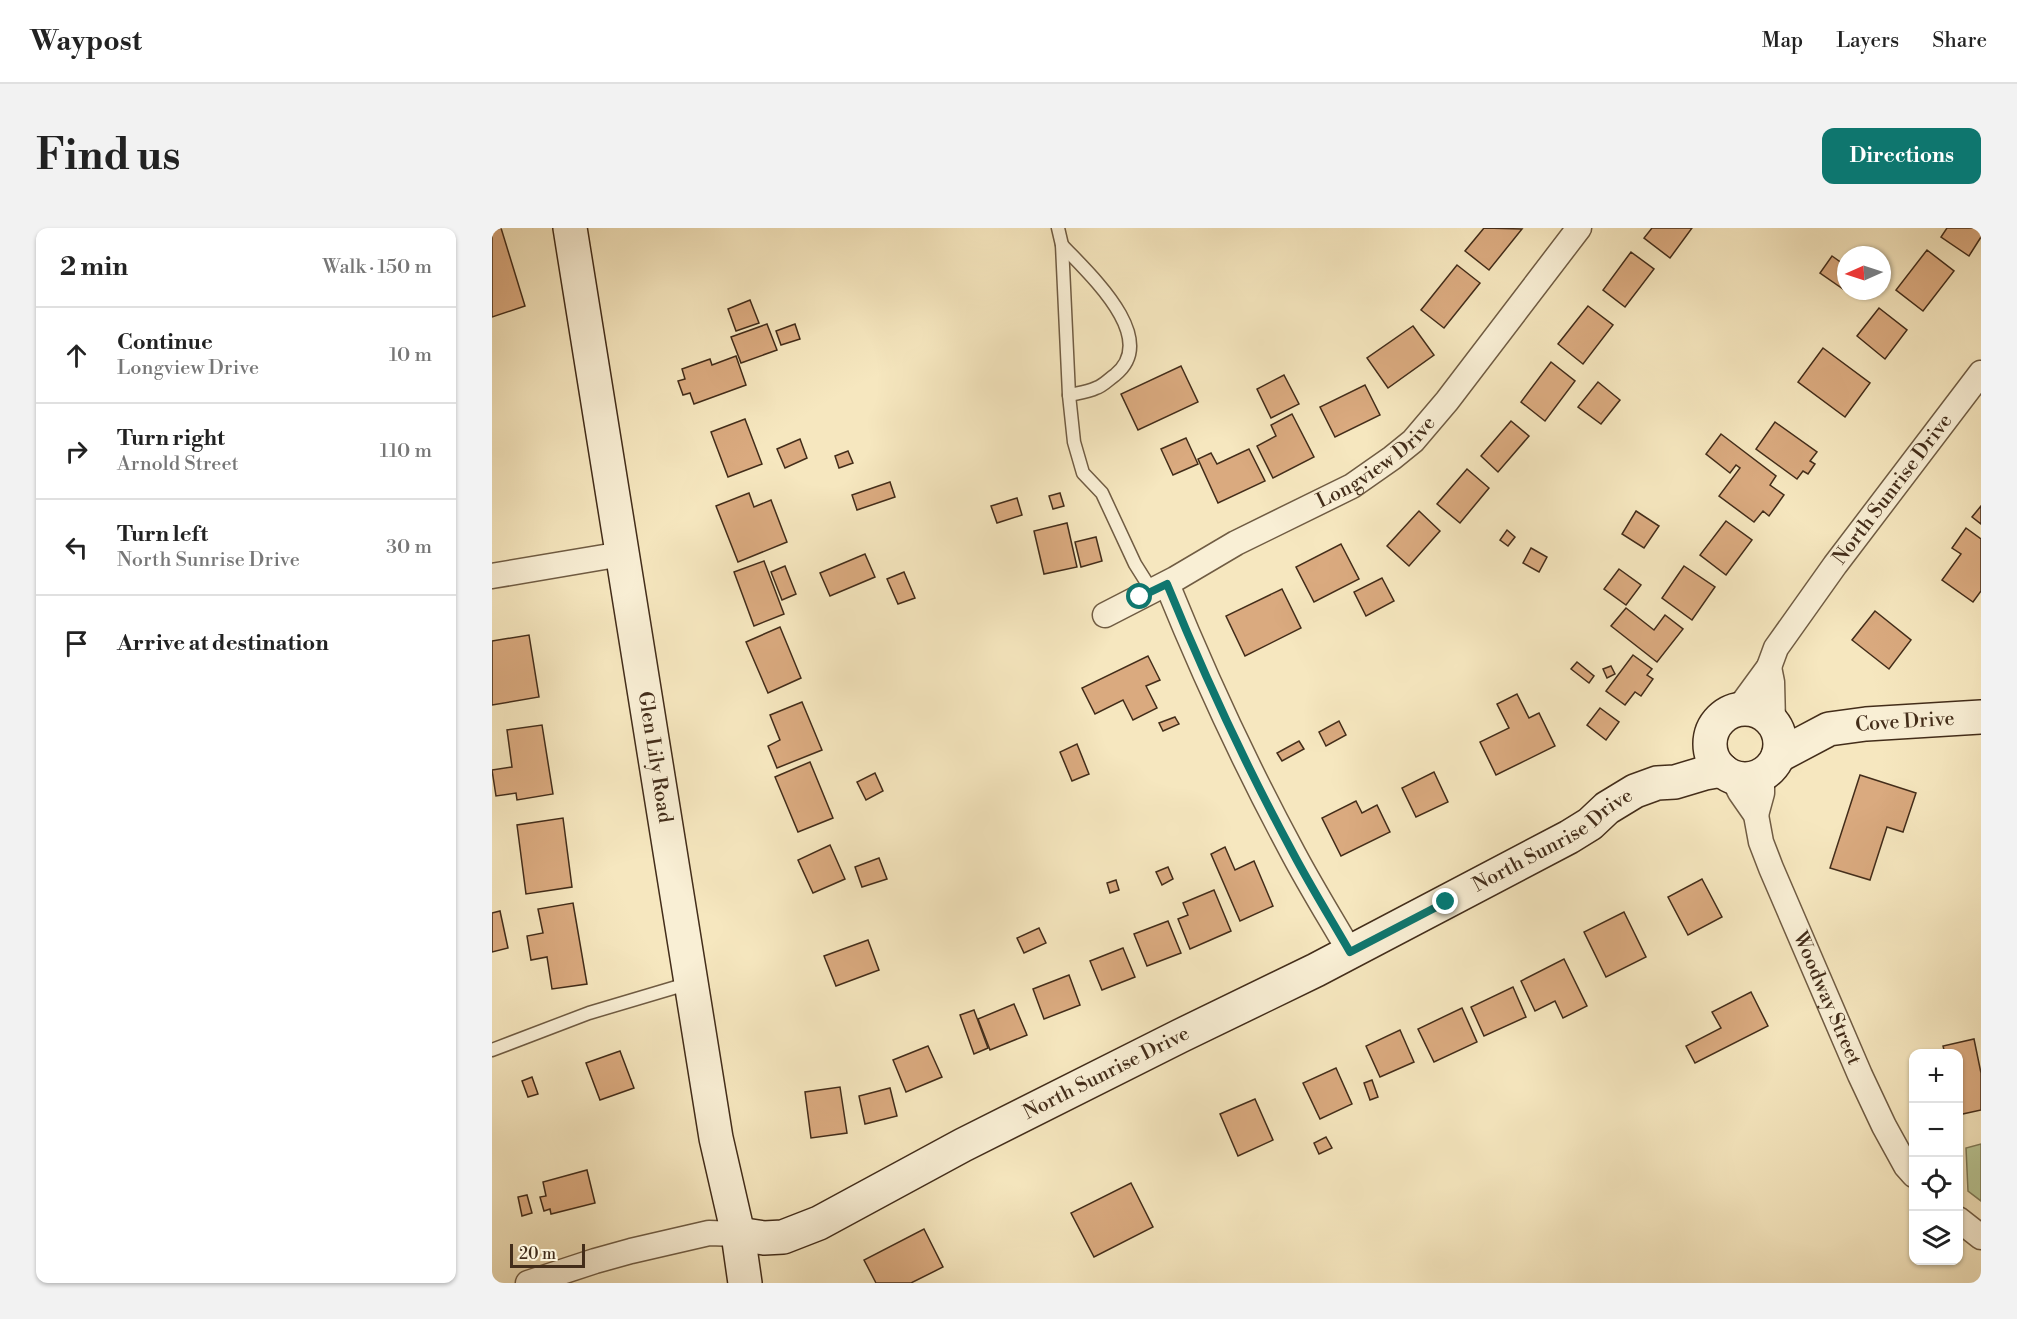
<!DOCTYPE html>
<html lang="en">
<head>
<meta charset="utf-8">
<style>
  :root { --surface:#fff; --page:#f2f2f2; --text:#222; --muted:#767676; --line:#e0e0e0; --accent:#0f766e }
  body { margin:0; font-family:"Libre Bodoni",serif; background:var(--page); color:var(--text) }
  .controls { position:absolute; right:18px; bottom:18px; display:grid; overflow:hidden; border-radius:12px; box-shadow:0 2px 4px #0004 }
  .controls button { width:54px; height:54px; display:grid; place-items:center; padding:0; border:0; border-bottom:2px solid var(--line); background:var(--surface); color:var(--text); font:30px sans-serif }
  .compass { position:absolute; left:1345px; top:18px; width:54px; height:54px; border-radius:50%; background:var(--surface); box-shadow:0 2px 4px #0004; rotate:267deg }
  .scale { position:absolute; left:18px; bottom:15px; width:75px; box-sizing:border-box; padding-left:6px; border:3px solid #432d1a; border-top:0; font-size:16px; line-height:21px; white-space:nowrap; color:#432d1a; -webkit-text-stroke:4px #f9efd5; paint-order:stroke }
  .stop { position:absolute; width:18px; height:18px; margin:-14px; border:4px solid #0f766e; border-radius:50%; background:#fff }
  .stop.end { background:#0f766e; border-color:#fff; box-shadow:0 2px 6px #0008 }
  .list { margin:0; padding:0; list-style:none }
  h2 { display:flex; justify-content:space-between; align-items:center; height:78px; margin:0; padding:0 24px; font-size:26px }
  h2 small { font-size:20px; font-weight:400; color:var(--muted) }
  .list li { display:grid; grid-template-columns:39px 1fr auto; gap:18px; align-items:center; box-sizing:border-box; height:96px; padding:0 24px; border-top:2px solid var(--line) }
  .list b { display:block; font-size:22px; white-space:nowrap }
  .list p { margin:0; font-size:20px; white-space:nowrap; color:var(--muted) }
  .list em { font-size:20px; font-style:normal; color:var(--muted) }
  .icon { flex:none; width:33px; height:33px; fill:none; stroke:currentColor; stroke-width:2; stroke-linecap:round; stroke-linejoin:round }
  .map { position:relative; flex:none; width:1489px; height:1055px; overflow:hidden; border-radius:12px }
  header { display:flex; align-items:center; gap:36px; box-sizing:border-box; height:84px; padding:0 30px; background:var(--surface); border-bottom:2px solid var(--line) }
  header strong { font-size:28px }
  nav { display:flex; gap:33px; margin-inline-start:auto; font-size:21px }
  .intro { display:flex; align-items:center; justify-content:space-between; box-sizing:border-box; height:144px; padding:0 36px }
  h1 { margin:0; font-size:42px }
  .button { padding:15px 27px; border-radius:12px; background:var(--accent); color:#fff; font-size:21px; font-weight:700 }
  main { display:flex; gap:36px; padding:0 36px }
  aside { flex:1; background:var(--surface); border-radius:12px; box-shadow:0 2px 4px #0004 }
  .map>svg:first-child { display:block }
  .green { fill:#b9c694; stroke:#7e7a57; stroke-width:1.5 }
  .building { fill:#daaa7f; stroke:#432d1a; stroke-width:1.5 }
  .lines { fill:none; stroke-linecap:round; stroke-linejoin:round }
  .lane-casing { stroke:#705c43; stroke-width:15 }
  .street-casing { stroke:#705c43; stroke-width:27 }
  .secondary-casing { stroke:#432d1a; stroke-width:36 }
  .lane { stroke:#f9efd5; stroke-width:12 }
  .street { stroke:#f9efd5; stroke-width:24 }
  .secondary { stroke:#f9efd5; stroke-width:33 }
  .route { stroke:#0f766e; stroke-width:8 }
  .labels { text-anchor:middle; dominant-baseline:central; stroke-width:4.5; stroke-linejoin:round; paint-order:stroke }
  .street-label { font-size:20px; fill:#432d1a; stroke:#f9efd5 }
</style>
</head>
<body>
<header>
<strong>Waypost</strong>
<nav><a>Map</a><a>Layers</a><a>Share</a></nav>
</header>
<div class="intro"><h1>Find us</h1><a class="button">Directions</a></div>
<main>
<aside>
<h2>2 min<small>Walk · 150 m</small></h2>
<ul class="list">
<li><svg class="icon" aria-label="ahead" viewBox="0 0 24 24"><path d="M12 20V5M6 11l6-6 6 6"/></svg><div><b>Continue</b><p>Longview Drive</p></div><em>10 m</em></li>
<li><svg class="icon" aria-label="right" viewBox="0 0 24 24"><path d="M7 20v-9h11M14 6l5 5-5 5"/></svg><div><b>Turn right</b><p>Arnold Street</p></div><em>110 m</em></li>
<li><svg class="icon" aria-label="left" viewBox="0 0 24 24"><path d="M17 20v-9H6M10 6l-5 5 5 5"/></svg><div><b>Turn left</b><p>North Sunrise Drive</p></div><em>30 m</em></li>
<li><svg class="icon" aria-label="arrive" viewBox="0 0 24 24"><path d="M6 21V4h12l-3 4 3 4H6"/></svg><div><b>Arrive at destination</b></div></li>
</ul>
</aside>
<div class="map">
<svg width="1489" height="1055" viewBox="0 0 1489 1055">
  <rect width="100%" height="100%" fill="#f6e7bf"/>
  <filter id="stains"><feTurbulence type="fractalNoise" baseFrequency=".00333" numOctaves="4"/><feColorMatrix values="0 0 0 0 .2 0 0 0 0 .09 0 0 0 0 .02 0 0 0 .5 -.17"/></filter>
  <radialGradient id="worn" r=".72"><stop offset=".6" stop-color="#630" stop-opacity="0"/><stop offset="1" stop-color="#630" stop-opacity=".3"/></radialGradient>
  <path class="green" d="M1489 916V973L1476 963 1474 920Z"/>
  <g class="building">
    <path d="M9 0 33 78 0 89V2Z"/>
    <path d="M992 0 1030 1 997 42 973 23Z"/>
    <path d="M1160 0H1200L1178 30 1152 10Z"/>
    <path d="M1455 0H1489V9L1477 28 1449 9Z"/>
    <path d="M1435 22 1462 43 1431 83 1404 62Z"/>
    <path d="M1139 24 1162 41 1133 79 1111 62Z"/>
    <path d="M1340 28 1354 38V57L1351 61 1328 45Z"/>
    <path d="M965 37 988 55 952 100 929 82Z"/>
    <path d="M258 72 267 95 244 103 236 81Z"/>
    <path d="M1096 78 1121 97 1091 136 1066 116Z"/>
    <path d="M1387 80 1415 102 1393 131 1365 108Z"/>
    <path d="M275 96 285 122 249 135 239 109Z"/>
    <path d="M303 96 308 111 289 117 284 103Z"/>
    <path d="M921 98 942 127 896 160 875 130Z"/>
    <path d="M1331 120 1378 155 1353 189 1306 154Z"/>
    <path d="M244 128 254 157 202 176 198 165 191 167 186 153 193 151 190 141 218 131 220 137Z"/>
    <path d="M1059 134 1083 153 1053 193 1029 174Z"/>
    <path d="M689 138 706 174 646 202 629 166Z"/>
    <path d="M792 147 807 176 779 190 765 161Z"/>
    <path d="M1106 154 1128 172 1109 196 1086 179Z"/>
    <path d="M873 157 888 187 843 209 828 179Z"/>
    <path d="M800 186 822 229 781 250 765 218 784 208 779 197Z"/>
    <path d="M253 191 270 236 236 249 219 204Z"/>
    <path d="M1019 193 1037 208 1006 244 989 228Z"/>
    <path d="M1283 194 1325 224 1318 233 1323 236 1316 246 1311 243 1305 251 1264 221Z"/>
    <path d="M1229 206 1284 248 1278 257 1292 267 1277 288 1271 283 1262 294 1227 268 1248 240 1244 237 1238 245 1214 226Z"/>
    <path d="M694 210 706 236 681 247 669 221Z"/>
    <path d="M308 211 315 230 293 240 285 221Z"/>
    <path d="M757 221 773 253 726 275 706 231 719 225 725 236Z"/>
    <path d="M356 223 361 235 347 240 343 228Z"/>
    <path d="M975 241 997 260 968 295 945 276Z"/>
    <path d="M398 254 403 269 365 282 360 267Z"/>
    <path d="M257 265 262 279 279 272 295 314 246 334 224 278Z"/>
    <path d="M568 265 572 278 561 281 557 268Z"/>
    <path d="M525 270 530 287 505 295 499 278Z"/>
    <path d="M1489 278V296L1480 289Z"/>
    <path d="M927 283 948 303 917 338 895 318Z"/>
    <path d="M1144 283 1167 298 1152 320 1130 306Z"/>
    <path d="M1234 293 1260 312 1234 347 1208 327Z"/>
    <path d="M575 295 585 339 552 346 542 303Z"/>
    <path d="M1474 300 1489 311V363L1481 374 1450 352 1469 326 1460 320Z"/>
    <path d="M1015 302 1023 309 1016 318 1008 312Z"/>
    <path d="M604 309 610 333 589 339 583 314Z"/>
    <path d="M849 316 867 351 822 374 804 339Z"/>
    <path d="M1039 320 1055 329 1047 344 1031 335Z"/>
    <path d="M373 326 383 349 338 368 328 345Z"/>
    <path d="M272 333 292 386 262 398 242 344Z"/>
    <path d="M293 338 304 366 290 372 279 344Z"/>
    <path d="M1192 338 1223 359 1200 392 1170 370Z"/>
    <path d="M1127 341 1149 357 1134 377 1112 361Z"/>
    <path d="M412 344 423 370 406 376 395 351Z"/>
    <path d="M890 350 902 373 874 388 862 364Z"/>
    <path d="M790 361 809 400 753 428 734 388Z"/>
    <path d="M1134 380 1162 402 1173 387 1191 401 1165 434 1119 398Z"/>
    <path d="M1383 383 1419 412 1397 441 1360 412Z"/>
    <path d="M288 399 309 450 276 465 254 414Z"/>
    <path d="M37 407 47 469 0 477V413Z"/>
    <path d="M1141 427 1160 441 1155 447 1161 451 1149 468 1143 464 1133 477 1114 463Z"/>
    <path d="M656 428 668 452 654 458 665 480 641 492 631 472 603 486 590 460Z"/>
    <path d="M1085 434 1102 448 1097 455 1079 441Z"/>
    <path d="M1119 438 1123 446 1115 450 1111 441Z"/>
    <path d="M1025 466 1037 490 1047 485 1063 518 1004 547 988 514 1017 500 1005 476Z"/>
    <path d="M310 474 330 522 285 540 276 518 288 512 278 487Z"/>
    <path d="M1108 480 1127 494 1114 512 1095 497Z"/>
    <path d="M683 489 687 496 671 503 667 495Z"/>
    <path d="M847 493 854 507 834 518 827 504Z"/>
    <path d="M50 497 61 566 25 572 24 565 4 568 0 542 20 539 15 502Z"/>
    <path d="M807 513 812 521 790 533 785 525Z"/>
    <path d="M585 516 597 546 580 553 568 524Z"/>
    <path d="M318 534 341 590 306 604 283 549Z"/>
    <path d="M942 544 956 574 924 589 910 560Z"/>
    <path d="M383 545 391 563 374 572 365 554Z"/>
    <path d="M1368 547 1424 565 1411 604 1395 599 1378 652 1338 640Z"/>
    <path d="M864 573 870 585 885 577 898 604 849 628 830 590Z"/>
    <path d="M71 590 80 659 34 666 25 597Z"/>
    <path d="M338 617 353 651 321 665 306 632Z"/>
    <path d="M733 619 743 642 762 633 781 678 748 693 719 626Z"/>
    <path d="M387 630 395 651 370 659 363 639Z"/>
    <path d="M676 639 681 651 670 657 664 644Z"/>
    <path d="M1210 651 1230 689 1196 707 1176 669Z"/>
    <path d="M624 652 627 662 618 665 615 655Z"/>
    <path d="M722 662 739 703 698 721 686 691 696 687 691 675Z"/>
    <path d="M81 675 95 756 60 761 55 729 39 732 35 708 51 705 46 681Z"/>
    <path d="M8 683 16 720 0 724V685Z"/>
    <path d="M1132 684 1154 729 1114 749 1092 704Z"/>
    <path d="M676 693 689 725 655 738 642 706Z"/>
    <path d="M547 700 554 715 532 725 525 710Z"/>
    <path d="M376 712 387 742 344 758 332 728Z"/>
    <path d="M631 720 643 749 610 762 598 733Z"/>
    <path d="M1072 731 1095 778 1071 790 1063 773 1043 783 1029 753Z"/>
    <path d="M577 747 588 777 552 791 541 761Z"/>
    <path d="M1021 759 1034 789 992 808 979 779Z"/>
    <path d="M1259 764 1276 798 1203 835 1194 818 1229 800 1220 784Z"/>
    <path d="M522 776 535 807 498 822 486 791Z"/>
    <path d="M970 780 985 814 942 834 926 801Z"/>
    <path d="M482 782 496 820 482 826 468 787Z"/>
    <path d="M908 802 922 834 888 849 874 818Z"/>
    <path d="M1482 811 1489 845V882L1466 887V826H1453L1451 818Z"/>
    <path d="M436 818 450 849 414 864 401 832Z"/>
    <path d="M128 823 142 860 108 872 94 835Z"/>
    <path d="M844 840 860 876 828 891 811 855Z"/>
    <path d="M40 849 46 866 36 869 30 853Z"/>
    <path d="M880 852 886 869 878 872 872 855Z"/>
    <path d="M348 859 355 905 319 910 313 864Z"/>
    <path d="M398 860 405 888 373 896 367 868Z"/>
    <path d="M763 871 781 912 746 928 728 886Z"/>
    <path d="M834 909 840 920 827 926 822 915Z"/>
    <path d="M95 942 103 975 59 986 58 981 52 983 48 969 54 968 51 954Z"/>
    <path d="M639 955 661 999 602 1029 579 985Z"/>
    <path d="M35 967 40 985 30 988 26 969Z"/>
    <path d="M432 1001 451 1039 419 1055H384L372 1032Z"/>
  </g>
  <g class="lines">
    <defs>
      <g id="lane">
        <path d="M566 0 570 17 577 167 582 214 591 245 610 265 643 336 660 363"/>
        <path d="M570 17C596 45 669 110 623 147 617 151 611 158 604 160 596 164 586 165 577 167"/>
        <path d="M0 822 97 785 198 755"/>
      </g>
      <g id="street">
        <path d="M0 348 130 326"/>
        <path d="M675 356C712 447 754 538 801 625 819 659 839 691 858 724"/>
        <path id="s1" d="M613 387 683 351 744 315 860 258 900 230 921 213 955 173 1087 0"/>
        <path d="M1277 439 1280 454 1281 494"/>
        <path id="s2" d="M1247 480 1277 439 1284 420 1343 337 1489 145"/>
        <path id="s3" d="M1240 548 1248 564 1264 587 1269 614 1279 640 1368 847 1392 898 1414 938 1422 947"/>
        <path d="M1264 587 1270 565V547"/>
        <path d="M1466 991 1489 1009"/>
        <path d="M36 1055 103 1033 139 1023 217 1005 246 1006"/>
      </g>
      <g id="secondary">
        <path id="s4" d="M78 0 224 910 246 1006 253 1055"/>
        <circle cx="1253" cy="516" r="35"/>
        <path id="s5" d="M1286 528 1337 501 1374 496 1489 489"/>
        <path id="s6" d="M246 1006 272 1010 291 1009 327 995 471 917 688 808 824 742 1077 609 1098 596 1115 580 1143 563 1165 555 1183 554 1213 545 1230 542"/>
      </g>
    </defs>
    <use href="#lane" class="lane-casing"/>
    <use href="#street" class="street-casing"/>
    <use href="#secondary" class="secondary-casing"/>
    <use href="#lane" class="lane"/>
    <use href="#street" class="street"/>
    <use href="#secondary" class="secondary"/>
  </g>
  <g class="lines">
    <path class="route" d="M648 369 675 356C712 447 754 538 801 625 819 659 839 691 858 724L954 674"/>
  </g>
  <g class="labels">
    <g class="street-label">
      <text stroke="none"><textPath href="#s1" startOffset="312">Longview Drive</textPath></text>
      <text stroke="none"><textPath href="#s2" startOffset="268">North Sunrise Drive</textPath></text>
      <text stroke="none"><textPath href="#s5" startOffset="134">Cove Drive</textPath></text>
      <text stroke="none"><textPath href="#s4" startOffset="536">Glen Lily Road</textPath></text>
      <text stroke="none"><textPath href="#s6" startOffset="912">North Sunrise Drive</textPath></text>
      <text stroke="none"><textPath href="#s3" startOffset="243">Woodway Street</textPath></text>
      <text stroke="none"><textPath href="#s6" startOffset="408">North Sunrise Drive</textPath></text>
    </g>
  </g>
  <rect width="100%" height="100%" filter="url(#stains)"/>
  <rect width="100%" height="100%" fill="url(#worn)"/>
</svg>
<div class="controls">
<button>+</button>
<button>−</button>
<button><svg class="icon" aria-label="locate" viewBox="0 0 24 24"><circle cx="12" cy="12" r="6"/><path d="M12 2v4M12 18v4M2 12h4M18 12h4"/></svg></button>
<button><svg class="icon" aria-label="layers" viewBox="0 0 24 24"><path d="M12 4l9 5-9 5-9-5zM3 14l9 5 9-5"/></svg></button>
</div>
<svg class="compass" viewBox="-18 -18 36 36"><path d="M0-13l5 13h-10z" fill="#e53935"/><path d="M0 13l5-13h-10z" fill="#767676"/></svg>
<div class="scale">20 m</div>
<div class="stop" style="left:648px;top:369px"></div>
<div class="stop end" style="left:954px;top:674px"></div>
</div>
</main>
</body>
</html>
